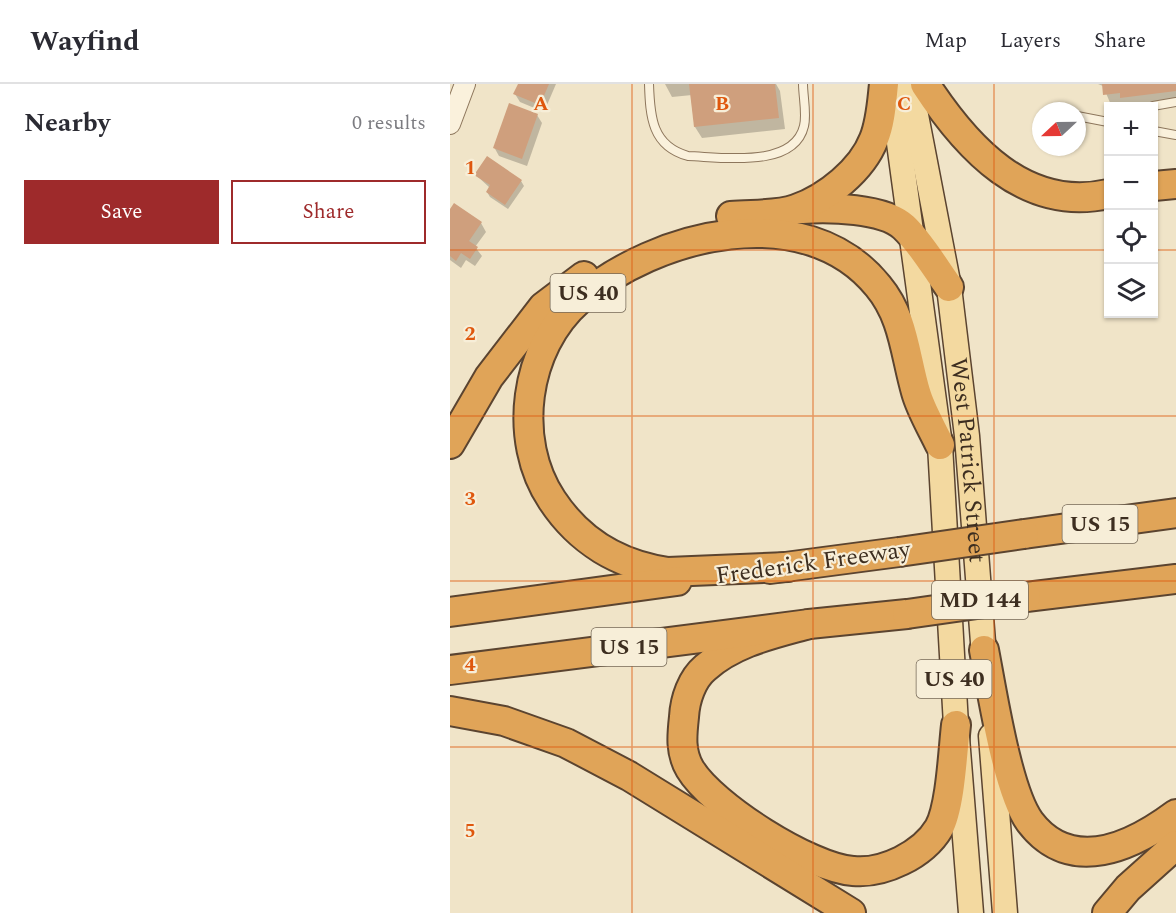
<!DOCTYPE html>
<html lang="en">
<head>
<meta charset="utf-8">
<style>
  :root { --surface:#fff; --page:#f7f7f7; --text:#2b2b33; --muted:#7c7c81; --line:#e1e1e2; --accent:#9e2a2b }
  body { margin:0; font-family:Spectral,serif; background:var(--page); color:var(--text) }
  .controls { position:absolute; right:18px; top:18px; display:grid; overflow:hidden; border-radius:0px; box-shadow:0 2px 4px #0004 }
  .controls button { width:54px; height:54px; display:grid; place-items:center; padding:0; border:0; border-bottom:2px solid var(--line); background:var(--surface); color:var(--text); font:30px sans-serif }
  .compass { position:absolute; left:582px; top:18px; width:54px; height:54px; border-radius:50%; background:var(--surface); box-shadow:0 2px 4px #0004; rotate:248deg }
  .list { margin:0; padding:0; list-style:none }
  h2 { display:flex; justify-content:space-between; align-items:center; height:78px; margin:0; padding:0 24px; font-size:26px }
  h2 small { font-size:20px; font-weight:400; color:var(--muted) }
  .actions { display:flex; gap:12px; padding:18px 24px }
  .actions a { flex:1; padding:14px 0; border:2px solid var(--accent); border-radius:0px; text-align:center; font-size:21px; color:var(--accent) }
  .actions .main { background:var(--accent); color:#fff }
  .icon { flex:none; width:33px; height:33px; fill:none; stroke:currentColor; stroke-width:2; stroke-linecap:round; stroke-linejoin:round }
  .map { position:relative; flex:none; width:726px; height:829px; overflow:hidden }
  header { display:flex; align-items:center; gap:36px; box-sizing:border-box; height:84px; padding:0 30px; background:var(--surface); border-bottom:2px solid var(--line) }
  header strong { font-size:28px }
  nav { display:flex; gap:33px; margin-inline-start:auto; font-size:21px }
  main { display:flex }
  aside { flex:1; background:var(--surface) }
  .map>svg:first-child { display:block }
  .shadow { fill:#0003 }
  .building { fill:#cf9f7d }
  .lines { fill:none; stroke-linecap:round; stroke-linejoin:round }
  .service-casing { stroke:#8d765c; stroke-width:10 }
  .tertiary-casing { stroke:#8d765c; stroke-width:22 }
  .primary-casing { stroke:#5b4430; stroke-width:27 }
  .motorway-casing { stroke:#5b4430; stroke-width:32 }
  .service { stroke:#faf1dc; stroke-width:8 }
  .tertiary { stroke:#faf1dc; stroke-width:20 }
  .primary { stroke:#f3d9a0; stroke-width:24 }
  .motorway { stroke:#e0a458; stroke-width:28 }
  .motorway-bridge-casing { stroke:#5b4430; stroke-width:32; stroke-linecap:butt }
  .motorway-bridge { stroke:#e0a458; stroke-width:28 }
  .grid { fill:none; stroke:#df570d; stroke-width:1.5; stroke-opacity:0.55 }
  .labels { text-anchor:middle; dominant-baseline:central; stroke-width:4.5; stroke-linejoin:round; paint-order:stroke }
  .shield { fill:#f7eed8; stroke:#756857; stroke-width:1.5 }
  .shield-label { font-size:22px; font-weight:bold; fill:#3d2e20 }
  .street-label { font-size:24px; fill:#3d2e20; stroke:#f7eed8 }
  .grid-label { font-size:20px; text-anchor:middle; font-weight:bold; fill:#df570d; stroke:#f7eed8; stroke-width:4.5; stroke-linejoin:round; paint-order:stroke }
</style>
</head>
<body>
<header>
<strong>Wayfind</strong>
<nav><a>Map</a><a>Layers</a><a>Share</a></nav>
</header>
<main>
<aside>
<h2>Nearby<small>0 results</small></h2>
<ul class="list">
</ul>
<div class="actions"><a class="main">Save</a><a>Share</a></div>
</aside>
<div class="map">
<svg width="726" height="829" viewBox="0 0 726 829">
  <rect width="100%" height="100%" fill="#f0e4c8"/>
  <g class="shadow">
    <path d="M69 0H106L94 28 70 18 65 10Z"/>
    <path d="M215 0H326L330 7 335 45 252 54 245 43 242 11 222 13Z"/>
    <path d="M648 0H726V19L694 22H677L675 20 661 21 653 2Z"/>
    <path d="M87 31 92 39 77 82 49 72 44 63Z"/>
    <path d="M26 91 71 97 74 102 58 125 40 113 37 108 40 104Z"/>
    <path d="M0 128 31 139 36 148 25 163 32 172 25 182 16 176 11 184 0 176Z"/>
  </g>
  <g class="building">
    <path d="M68 0H99L90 21 63 10Z"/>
    <path d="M239 0H325L329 34 244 43Z"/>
    <path d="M652 0H726V7L670 14V9L653 11Z"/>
    <path d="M59 19 88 30 72 75 43 64Z"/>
    <path d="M37 72 72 96 55 121 36 108 40 101 24 91Z"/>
    <path d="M4 119 32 138 19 157 28 163 20 175 11 169 6 177 0 172V125Z"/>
  </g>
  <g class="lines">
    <defs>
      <g id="service">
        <path d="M199 0C200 33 202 62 238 72 271 73 344 85 354 42 357 30 353 12 353 0"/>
        <path d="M703 22 726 18"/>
        <path d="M627 32 658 38"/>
        <path d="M704 47 726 51"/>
      </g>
      <path id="tertiary" d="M0 40 15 0"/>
      <g id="primary">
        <path d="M441 0 490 361 506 641 521 829"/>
        <path id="s1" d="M460 0 499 203 517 352 535 584"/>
        <path d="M541 652 555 829"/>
      </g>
      <g id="motorway">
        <path d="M475 0C516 63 575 129 658 110"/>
        <path d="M704 102 726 100"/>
        <path d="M352 125C378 123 434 124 454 143 470 158 486 185 499 203"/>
        <path d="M281 132C301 130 327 132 346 125 377 114 412 86 424 55 431 38 432 18 434 0"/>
        <path d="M0 360 39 293 93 223 134 192"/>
        <path d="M574 450 726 429"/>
        <path d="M338 483 218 488C169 481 129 457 102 416 62 356 74 264 129 216 205 150 355 112 428 202 454 233 455 270 466 308 471 326 482 344 490 361"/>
        <path d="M320 485 449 468"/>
        <path d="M576 513 726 495"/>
        <path d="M0 528 227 497"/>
        <path d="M359 540C323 550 284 558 255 584 242 595 235 615 234 633 232 651 230 668 240 685 262 722 360 784 403 787 433 790 473 771 489 744 501 722 503 667 506 641"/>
        <path d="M534 566C542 607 557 707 580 738 621 792 683 762 726 730"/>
        <path d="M0 586 359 540 457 530"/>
        <path d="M0 627 54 637 116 659 179 692 401 829"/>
        <path d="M657 829 678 804 726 761"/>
      </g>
    </defs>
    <use href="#service" class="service-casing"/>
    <use href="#tertiary" class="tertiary-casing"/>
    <use href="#primary" class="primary-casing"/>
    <use href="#motorway" class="motorway-casing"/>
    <use href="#service" class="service"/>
    <use href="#tertiary" class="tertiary"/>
    <use href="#primary" class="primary"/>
    <use href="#motorway" class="motorway"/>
    <defs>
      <g id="motorway-bridge">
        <path d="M449 468 574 450"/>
        <path d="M457 530 576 513"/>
      </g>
    </defs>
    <use href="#motorway-bridge" class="motorway-bridge-casing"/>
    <use href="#motorway-bridge" class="motorway-bridge"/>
  </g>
  <path class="grid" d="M182 0V829M363 0V829M544 0V829M0 166H658M704 166H726M0 332H726M0 497H726M0 663H726"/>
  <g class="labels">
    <g class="shield">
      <rect x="100.5" y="190" width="75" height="38" rx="4.5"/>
      <rect x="612.5" y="421" width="75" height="38" rx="4.5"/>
      <rect x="482" y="497" width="96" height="38" rx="4.5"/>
      <rect x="141.5" y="544" width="75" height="38" rx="4.5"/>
      <rect x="466.5" y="576" width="75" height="38" rx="4.5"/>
    </g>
    <g class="shield-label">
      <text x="138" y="209">US 40</text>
      <text x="650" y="440">US 15</text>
      <text x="530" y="516">MD 144</text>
      <text x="179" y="563">US 15</text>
      <text x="504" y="595">US 40</text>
    </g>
    <g class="street-label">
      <text stroke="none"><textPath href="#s1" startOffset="381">West Patrick Street</textPath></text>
      <text transform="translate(363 479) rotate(-8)">Frederick Freeway</text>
    </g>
  </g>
  <g class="grid-label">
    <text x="91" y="26">A</text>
    <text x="272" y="26">B</text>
    <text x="454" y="26">C</text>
    <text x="20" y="90">1</text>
    <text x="20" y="256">2</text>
    <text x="20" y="421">3</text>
    <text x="20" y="587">4</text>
    <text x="20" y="753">5</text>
  </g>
</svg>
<div class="controls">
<button>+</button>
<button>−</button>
<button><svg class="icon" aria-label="locate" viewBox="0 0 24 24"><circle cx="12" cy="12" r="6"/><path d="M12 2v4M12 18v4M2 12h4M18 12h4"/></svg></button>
<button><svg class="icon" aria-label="layers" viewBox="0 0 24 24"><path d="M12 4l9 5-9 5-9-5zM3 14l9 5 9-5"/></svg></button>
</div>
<svg class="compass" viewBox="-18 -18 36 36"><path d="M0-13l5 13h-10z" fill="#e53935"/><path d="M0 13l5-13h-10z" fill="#7c7c81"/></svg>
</div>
</main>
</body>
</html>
